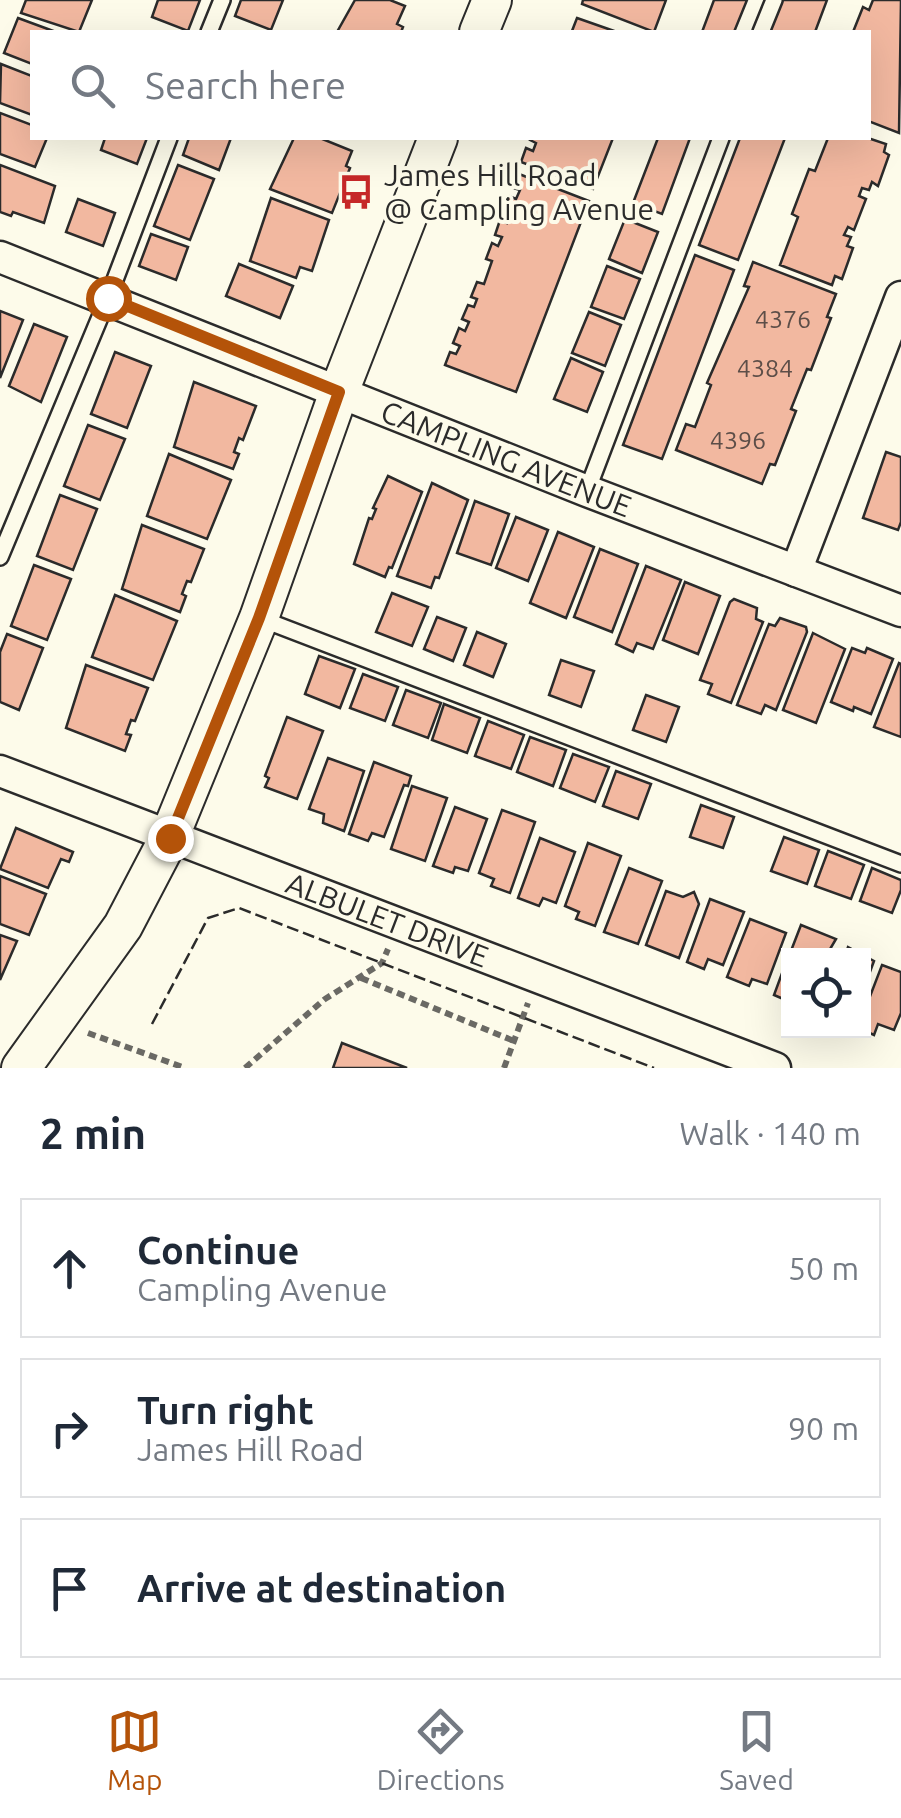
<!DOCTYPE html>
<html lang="en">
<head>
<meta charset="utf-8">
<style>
  :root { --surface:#fff; --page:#f2f2f3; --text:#1f2937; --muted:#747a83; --line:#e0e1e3; --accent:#b45309 }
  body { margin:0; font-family:Ubuntu,sans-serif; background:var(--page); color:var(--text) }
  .controls { position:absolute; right:30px; bottom:30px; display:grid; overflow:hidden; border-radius:0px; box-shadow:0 10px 40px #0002 }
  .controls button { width:90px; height:90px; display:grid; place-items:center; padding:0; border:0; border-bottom:2px solid var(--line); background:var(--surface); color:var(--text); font:50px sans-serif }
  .stop { position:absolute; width:30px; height:30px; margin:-22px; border:8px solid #b45309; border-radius:50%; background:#fff }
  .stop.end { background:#b45309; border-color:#fff; box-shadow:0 2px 10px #0008 }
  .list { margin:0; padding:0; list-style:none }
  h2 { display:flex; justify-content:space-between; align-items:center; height:130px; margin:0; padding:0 40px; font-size:42px }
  h2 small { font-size:32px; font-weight:400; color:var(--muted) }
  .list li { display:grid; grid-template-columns:65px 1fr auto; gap:30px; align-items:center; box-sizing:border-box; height:140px; margin:0 20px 20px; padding:0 20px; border:2px solid var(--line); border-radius:0px }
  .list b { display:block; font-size:38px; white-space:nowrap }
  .list p { margin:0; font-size:32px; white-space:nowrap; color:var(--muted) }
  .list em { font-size:32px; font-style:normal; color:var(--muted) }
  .icon { flex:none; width:55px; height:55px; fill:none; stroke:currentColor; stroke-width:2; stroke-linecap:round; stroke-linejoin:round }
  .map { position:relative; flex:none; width:901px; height:1068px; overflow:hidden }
  .search { position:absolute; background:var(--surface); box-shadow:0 10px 40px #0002; left:30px; right:30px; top:30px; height:110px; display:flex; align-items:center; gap:25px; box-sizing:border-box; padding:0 35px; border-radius:0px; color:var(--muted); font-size:38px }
  .sheet { height:610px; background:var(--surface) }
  nav { display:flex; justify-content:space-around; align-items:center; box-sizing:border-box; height:140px; border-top:2px solid var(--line); background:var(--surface); font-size:28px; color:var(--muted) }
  nav a { display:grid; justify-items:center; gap:5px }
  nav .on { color:var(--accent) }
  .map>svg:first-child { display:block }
  .building { fill:#f2b8a0; stroke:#2b2b2b; stroke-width:2.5 }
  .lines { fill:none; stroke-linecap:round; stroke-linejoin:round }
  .service-casing { stroke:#2b2b2b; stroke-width:20 }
  .minor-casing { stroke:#2b2b2b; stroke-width:35 }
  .tertiary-casing { stroke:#2b2b2b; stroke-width:42 }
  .path { stroke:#6a6964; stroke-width:6; stroke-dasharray:8 5; stroke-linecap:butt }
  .service { stroke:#fdfbea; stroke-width:15 }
  .minor { stroke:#fdfbea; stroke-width:30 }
  .tertiary { stroke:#fdfbea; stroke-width:38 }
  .fence { stroke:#2b2b2b; stroke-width:2.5; stroke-dasharray:12 5; stroke-linecap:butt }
  .route { stroke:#b45309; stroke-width:12 }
  .labels { text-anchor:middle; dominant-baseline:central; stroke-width:8; stroke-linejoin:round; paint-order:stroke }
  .number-label { font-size:25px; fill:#5d4e48 }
  .poi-label { font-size:30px; fill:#2b2b2b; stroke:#fdfbea; text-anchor:start }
  .street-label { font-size:30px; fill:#2b2b2b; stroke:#fdfbea }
</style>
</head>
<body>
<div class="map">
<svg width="901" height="1068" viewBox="0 0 901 1068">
  <rect width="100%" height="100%" fill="#fdfbea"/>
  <g class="building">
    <path d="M26 0H92L79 32 21 13Z"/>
    <path d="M158 0H200L188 31 152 17Z"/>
    <path d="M241 0H283L271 30 235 16Z"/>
    <path d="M355 0H390L405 6 397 24 403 27 401 32H337Z"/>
    <path d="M583 0H666L654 32 582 4Z"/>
    <path d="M714 0H747L734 32H702Z"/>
    <path d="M781 0H827L815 32H769Z"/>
    <path d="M873 0H901L899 133 868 121V32H853L863 7 869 10Z"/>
    <path d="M18 18 56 32H32V64L4 53Z"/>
    <path d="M577 18 617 32H576L572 31Z"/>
    <path d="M1 64 32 76V115L0 103Z"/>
    <path d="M0 113 32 125V138H47L35 167 0 154Z"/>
    <path d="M105 138H147L137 164 101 150Z"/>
    <path d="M189 138H231L219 170 183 155Z"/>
    <path d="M294 138H320L352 151 346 166 350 168 332 213 270 189Z"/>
    <path d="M531 138H613L593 189 521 162 526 148 533 151 536 143 530 140Z"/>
    <path d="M658 138H690L662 214 633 203Z"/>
    <path d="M740 138H785L738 260 699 245Z"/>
    <path d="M828 138H868L886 144 884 152 889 155 878 186 872 182 869 190 862 188 859 196 866 199 854 230 848 227 844 235 851 237 847 246 853 248 842 279 835 276 832 285 780 265 798 217 792 214 809 169 815 171Z"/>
    <path d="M0 165 55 186 44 223 13 212 11 216 0 212Z"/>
    <path d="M178 165 214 179 190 240 154 226Z"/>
    <path d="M519 174 589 201 516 392 445 365 450 352 456 354 460 346 453 343 459 328 465 331 469 322 462 319 468 305 474 307 477 299 471 297 477 282 484 284 492 261 486 259 492 243 498 246 502 237 495 235 500 220 507 223 511 214 503 211 509 196 516 199 520 190 513 188Z"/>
    <path d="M271 198 329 220 312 271 300 267 296 278 250 261Z"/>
    <path d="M78 199 115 213 103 246 66 232Z"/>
    <path d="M625 219 658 232 642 273 609 259Z"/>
    <path d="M151 234 188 247 176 280 139 266Z"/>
    <path d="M695 255 734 270 662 459 623 445Z"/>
    <path d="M753 262 836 294 827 317 831 318 811 370 807 369 791 409 796 411 775 465 770 464 762 484 676 450 686 424 695 427 711 385 707 383 749 287 744 286Z"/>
    <path d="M239 264 293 286 280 318 226 296Z"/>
    <path d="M607 266 640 279 624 319 591 307Z"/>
    <path d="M0 311 23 320 0 378Z"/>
    <path d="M589 312 621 325 605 366 572 353Z"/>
    <path d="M34 324 67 337 41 402 9 386Z"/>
    <path d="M115 352 151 366 127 428 91 414Z"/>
    <path d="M571 358 603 372 587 412 554 399Z"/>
    <path d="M194 382 256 406 243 440 239 438 234 452 239 454 233 469 174 447Z"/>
    <path d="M88 425 125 439 100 500 64 486Z"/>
    <path d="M886 452 901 457V522L898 530 863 518Z"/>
    <path d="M169 454 231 480 207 539 147 516Z"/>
    <path d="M388 476 422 492 392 568 389 567 385 577 354 564 369 518 372 519 376 509 373 508Z"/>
    <path d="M432 483 468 500 439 578 435 577 431 588 397 576Z"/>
    <path d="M60 495 97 509 73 570 37 556Z"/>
    <path d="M475 501 509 514 491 565 457 553Z"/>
    <path d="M516 517 548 530 528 581 496 568Z"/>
    <path d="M142 525 204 549 191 582 187 581 182 594 186 596 180 612 122 589Z"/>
    <path d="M558 532 594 547 566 618 530 603Z"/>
    <path d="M600 549 638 564 612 632 574 617Z"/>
    <path d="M34 565 71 579 47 640 11 626Z"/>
    <path d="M646 566 681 580 653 649 637 643 633 652 616 644Z"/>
    <path d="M685 582 720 596 698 654 663 640Z"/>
    <path d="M392 593 428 607 412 646 376 632Z"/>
    <path d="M115 595 177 621 153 680 92 657Z"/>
    <path d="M734 599 757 608 756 619 763 622 731 703 708 694 712 684 700 680 730 602Z"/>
    <path d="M437 617 466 628 453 661 424 649Z"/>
    <path d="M780 618 806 627 807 632 776 710 765 705 761 714 737 705 769 624 775 626Z"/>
    <path d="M477 632 506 644 493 677 464 665Z"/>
    <path d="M813 633 845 649 816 723 783 710Z"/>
    <path d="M7 634 43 648 19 710 0 702V652Z"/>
    <path d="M852 648 865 653 867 648 893 659 871 714 854 707 853 711 831 702Z"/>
    <path d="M319 656 355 669 340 708 305 694Z"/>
    <path d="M561 660 594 671 581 707 549 695Z"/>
    <path d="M899 663 901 664V737L874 727Z"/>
    <path d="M86 665 148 688 135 721 131 720 126 734 131 735 125 751 66 728Z"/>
    <path d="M363 674 398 687 385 721 350 708Z"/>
    <path d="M406 690 441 703 428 738 393 725Z"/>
    <path d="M646 695 679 707 666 742 633 730Z"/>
    <path d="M444 704 480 718 467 753 432 740Z"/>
    <path d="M287 717 323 731 297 799 265 787 269 778 265 776Z"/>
    <path d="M488 721 524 735 511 769 475 756Z"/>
    <path d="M530 737 566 750 553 786 517 772Z"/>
    <path d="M573 754 609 767 595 802 560 788Z"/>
    <path d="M328 758 364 771 344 831 323 823 324 814 309 809Z"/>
    <path d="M374 762 411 776 408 786 404 785 384 837 372 833 368 841 349 834Z"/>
    <path d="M616 771 651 784 638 819 603 806Z"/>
    <path d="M412 786 447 798 425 861 391 849Z"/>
    <path d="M701 805 734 817 723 848 690 837Z"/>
    <path d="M455 807 487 819 468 871 455 867 453 873 433 866Z"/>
    <path d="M502 810 535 822 510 893 491 886 494 879 479 873Z"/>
    <path d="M16 828 73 852 69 862 61 859 48 888 0 869Z"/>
    <path d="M784 837 819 850 807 884 771 871Z"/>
    <path d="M540 838 575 852 556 903 543 898 539 906 518 898Z"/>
    <path d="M588 843 621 856 595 926 576 919 579 912 565 906Z"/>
    <path d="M828 851 864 865 851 899 815 886Z"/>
    <path d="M629 868 662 881 638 944 604 932Z"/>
    <path d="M872 868 901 880V890L892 913 860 901Z"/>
    <path d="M0 876 46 894 29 935 0 924Z"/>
    <path d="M666 891 683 897 694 892 699 904 679 958 646 945Z"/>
    <path d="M710 899 744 912 723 965 708 959 704 969 687 962Z"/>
    <path d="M750 919 786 933 767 984 752 979 749 986 727 977Z"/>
    <path d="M801 925 836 939 826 956H789Z"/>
    <path d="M0 935 17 941 0 980Z"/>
    <path d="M848 947 874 961 864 988V956H838L841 951 846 953Z"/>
    <path d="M788 957V1001L774 995Z"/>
    <path d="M882 965 901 972V1013L894 1030 878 1024 874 1035 863 1030 864 1012Z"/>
    <path d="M342 1043 407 1068H333Z"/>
  </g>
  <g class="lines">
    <defs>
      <g id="service">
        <path d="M209 32 222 0"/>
        <path d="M761 32 774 0"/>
        <path d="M587 491 721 138"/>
        <path d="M0 557 108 298 169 138"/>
        <path d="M259 618 901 864"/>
      </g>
      <g id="minor">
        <path id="s1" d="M0 257 587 491 901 611"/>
        <path d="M796 571 901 297"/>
        <path id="s2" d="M0 771 775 1068"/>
      </g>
      <g id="tertiary">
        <path d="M479 32 492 0"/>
        <path d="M21 1068 123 926 169 838 259 618 339 392 438 138"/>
      </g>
    </defs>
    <use href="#service" class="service-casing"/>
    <use href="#minor" class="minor-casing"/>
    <use href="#tertiary" class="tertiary-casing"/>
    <g class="path">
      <path d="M361 978 514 1041"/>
      <path d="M88 1033 185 1068"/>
      <path d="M245 1068 325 999 382 963 388 949"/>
      <path d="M504 1068 528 1003"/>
    </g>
    <use href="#service" class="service"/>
    <use href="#minor" class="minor"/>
    <use href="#tertiary" class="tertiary"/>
    <path class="fence" d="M152 1024 208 918 239 908 654 1068"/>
  </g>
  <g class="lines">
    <path class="route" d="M108 298 339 392 259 618 170 838"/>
  </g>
  <defs>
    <symbol id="bus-bare" viewBox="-9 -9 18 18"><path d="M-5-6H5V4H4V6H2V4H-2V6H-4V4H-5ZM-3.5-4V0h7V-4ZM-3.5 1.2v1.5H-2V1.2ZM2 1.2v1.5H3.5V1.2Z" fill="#c62828" stroke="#fdfbea" stroke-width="2.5" paint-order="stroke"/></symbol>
  </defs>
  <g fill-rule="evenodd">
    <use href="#bus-bare" x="331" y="167" width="50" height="50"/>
  </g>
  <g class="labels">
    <g class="number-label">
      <text x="783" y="319">4376</text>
      <text x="765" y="368">4384</text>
      <text x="738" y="440">4396</text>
    </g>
    <g class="poi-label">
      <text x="384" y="175">James Hill Road<tspan x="384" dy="34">@ Campling Avenue</tspan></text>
    </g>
    <g class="street-label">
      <text stroke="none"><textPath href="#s1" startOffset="545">CAMPLING AVENUE</textPath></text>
      <text stroke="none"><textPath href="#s2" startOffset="415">ALBULET DRIVE</textPath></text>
    </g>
  </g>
</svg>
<div class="controls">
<button><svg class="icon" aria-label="locate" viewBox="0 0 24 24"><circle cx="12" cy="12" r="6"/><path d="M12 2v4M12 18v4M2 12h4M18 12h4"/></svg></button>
</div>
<div class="stop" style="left:108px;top:298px"></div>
<div class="stop end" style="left:170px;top:838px"></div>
<div class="search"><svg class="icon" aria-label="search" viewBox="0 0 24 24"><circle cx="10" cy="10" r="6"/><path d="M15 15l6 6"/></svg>Search here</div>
</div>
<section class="sheet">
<h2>2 min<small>Walk · 140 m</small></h2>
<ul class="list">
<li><svg class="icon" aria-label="ahead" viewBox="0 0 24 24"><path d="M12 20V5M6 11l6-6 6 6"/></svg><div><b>Continue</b><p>Campling Avenue</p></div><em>50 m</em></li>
<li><svg class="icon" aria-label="right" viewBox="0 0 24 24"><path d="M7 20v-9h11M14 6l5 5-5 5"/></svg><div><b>Turn right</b><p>James Hill Road</p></div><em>90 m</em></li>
<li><svg class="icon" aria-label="arrive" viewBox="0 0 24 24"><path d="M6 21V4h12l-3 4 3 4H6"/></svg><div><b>Arrive at destination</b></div></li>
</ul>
</section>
<nav>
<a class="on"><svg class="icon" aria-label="map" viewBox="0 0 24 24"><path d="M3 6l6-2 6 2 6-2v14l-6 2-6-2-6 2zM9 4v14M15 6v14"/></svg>Map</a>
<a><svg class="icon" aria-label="directions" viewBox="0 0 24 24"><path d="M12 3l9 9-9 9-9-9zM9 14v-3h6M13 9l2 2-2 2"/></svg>Directions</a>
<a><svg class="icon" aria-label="saved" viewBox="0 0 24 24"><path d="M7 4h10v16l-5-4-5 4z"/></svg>Saved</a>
</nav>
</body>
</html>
